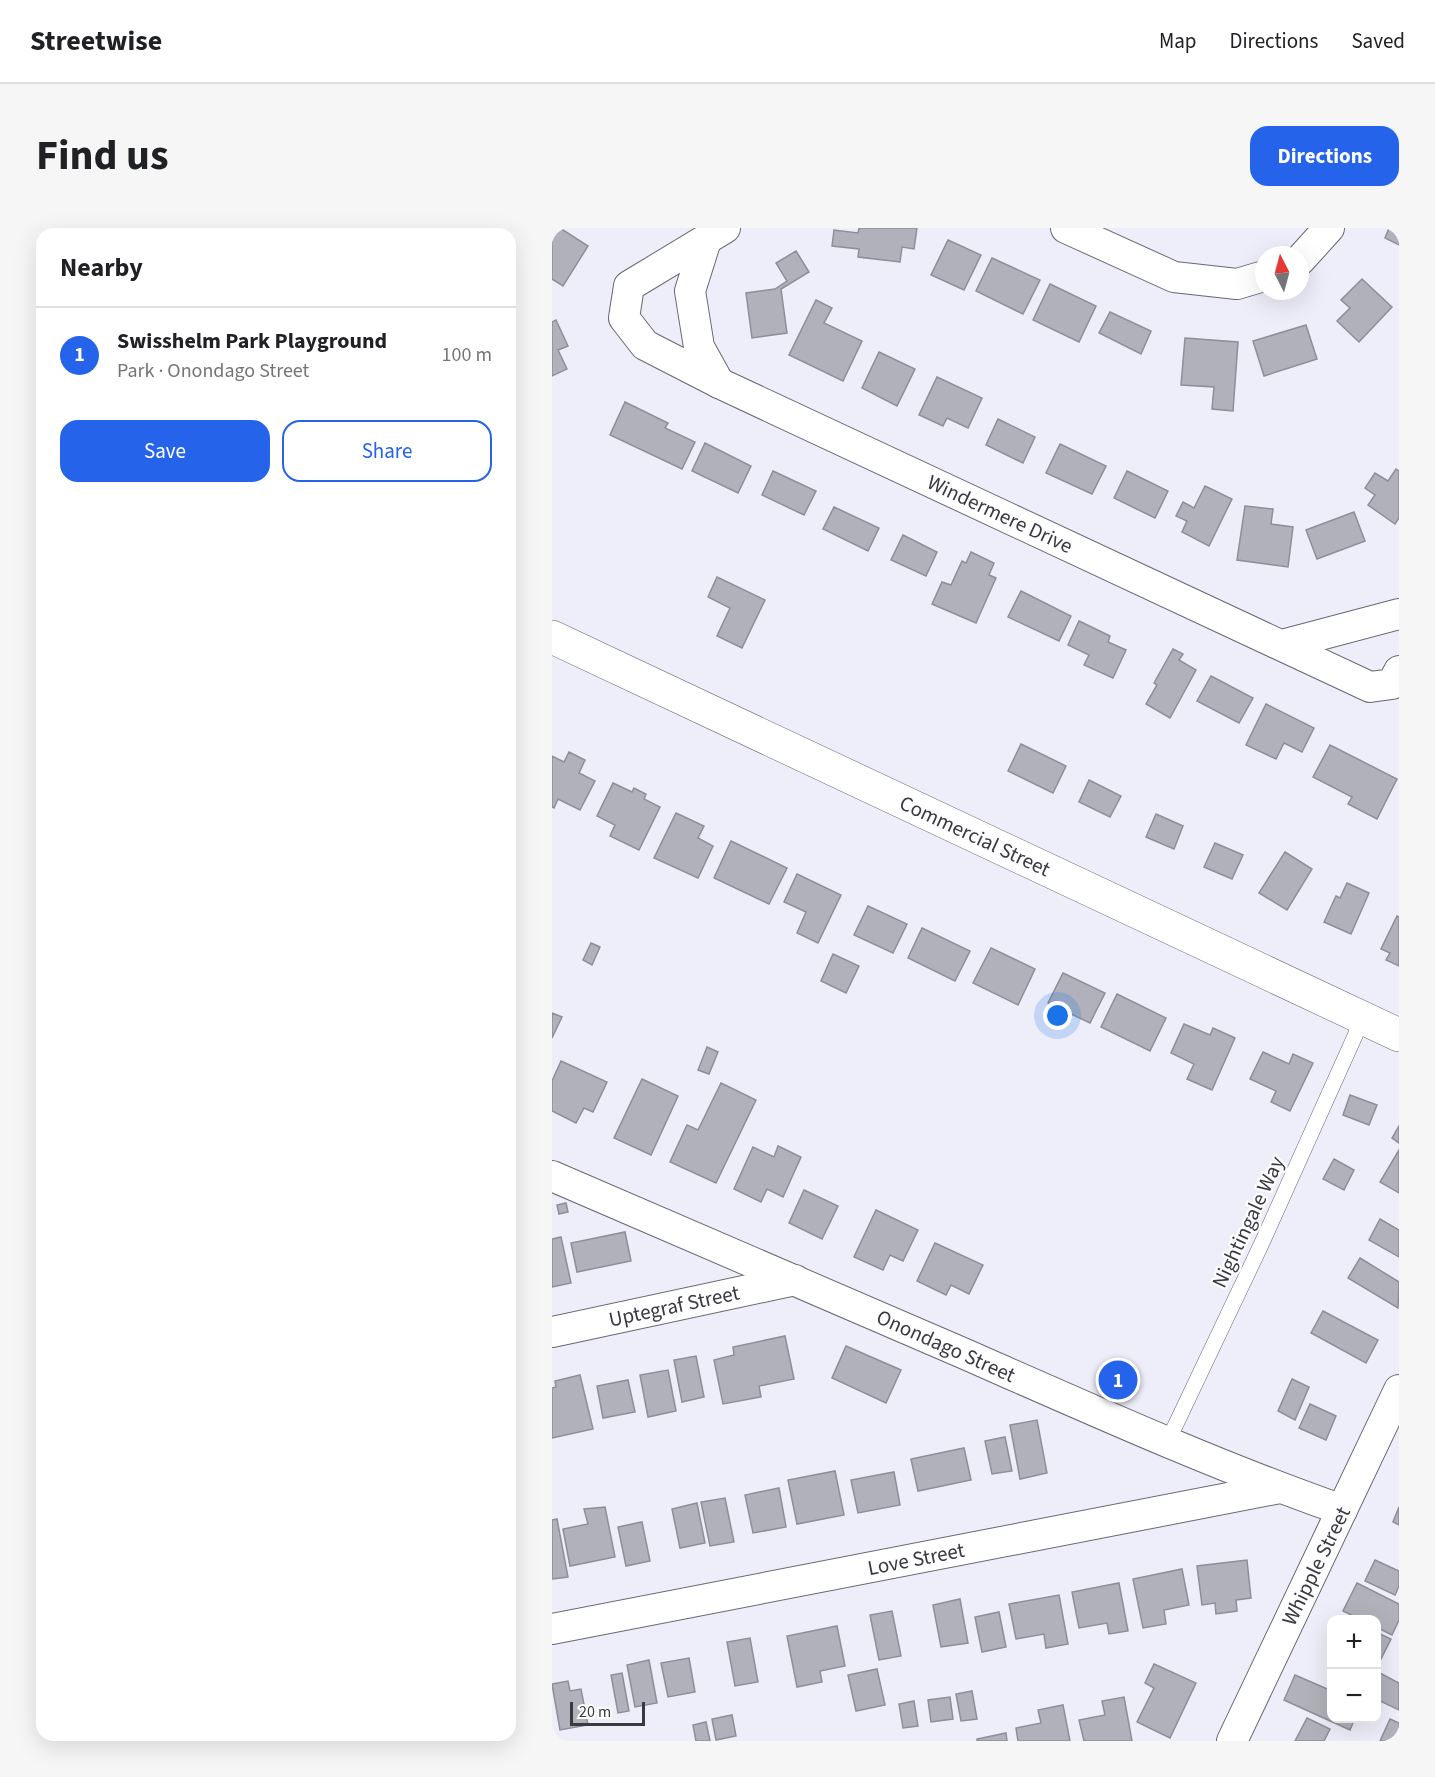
<!DOCTYPE html>
<html lang="en">
<head>
<meta charset="utf-8">
<style>
  :root { --surface:#fff; --page:#f6f6f6; --text:#202124; --muted:#757577; --line:#e0e0e0; --accent:#2563eb }
  body { margin:0; font-family:"Source Sans 3",sans-serif; background:var(--page); color:var(--text) }
  .controls { position:absolute; right:18px; bottom:18px; display:grid; overflow:hidden; border-radius:12px; box-shadow:0 6px 24px #0002 }
  .controls button { width:54px; height:54px; display:grid; place-items:center; padding:0; border:0; border-bottom:2px solid var(--line); background:var(--surface); color:var(--text); font:30px sans-serif }
  .compass { position:absolute; left:703px; top:18px; width:54px; height:54px; border-radius:50%; background:var(--surface); box-shadow:0 6px 24px #0002; rotate:354deg }
  .scale { position:absolute; left:18px; bottom:15px; width:75px; box-sizing:border-box; padding-left:6px; border:3px solid #39393e; border-top:0; font-size:16px; line-height:21px; white-space:nowrap; color:#39393e; -webkit-text-stroke:4px #fdfdff; paint-order:stroke }
  .you { position:absolute; left:506px; top:788px; width:21px; height:21px; margin:-15px; border:4px solid #fff; border-radius:50%; background:#1a73e8; box-shadow:0 0 0 9px #1a73e833 }
  .badge { display:grid; place-items:center; width:39px; height:39px; border-radius:50%; background:var(--accent); color:#fff; font-size:20px; font-weight:700 }
  .pin { position:absolute; translate:-50% -50%; border:3px solid #fff; box-shadow:0 2px 6px #0006 }
  .list { margin:0; padding:0; list-style:none }
  h2 { display:flex; justify-content:space-between; align-items:center; height:78px; margin:0; padding:0 24px; font-size:26px }
  h2 small { font-size:20px; font-weight:400; color:var(--muted) }
  .list li { display:grid; grid-template-columns:39px 1fr auto; gap:18px; align-items:center; box-sizing:border-box; height:96px; padding:0 24px; border-top:2px solid var(--line) }
  .list b { display:block; font-size:22px; white-space:nowrap }
  .list p { margin:0; font-size:20px; white-space:nowrap; color:var(--muted) }
  .list em { font-size:20px; font-style:normal; color:var(--muted) }
  .actions { display:flex; gap:12px; padding:18px 24px }
  .actions a { flex:1; padding:14px 0; border:2px solid var(--accent); border-radius:18px; text-align:center; font-size:21px; color:var(--accent) }
  .actions .main { background:var(--accent); color:#fff }
  .map { position:relative; flex:none; width:847px; height:1513px; overflow:hidden; border-radius:18px }
  header { display:flex; align-items:center; gap:36px; box-sizing:border-box; height:84px; padding:0 30px; background:var(--surface); border-bottom:2px solid var(--line) }
  header strong { font-size:28px }
  nav { display:flex; gap:33px; margin-inline-start:auto; font-size:21px }
  .intro { display:flex; align-items:center; justify-content:space-between; box-sizing:border-box; height:144px; padding:0 36px }
  h1 { margin:0; font-size:42px }
  .button { padding:15px 27px; border-radius:18px; background:var(--accent); color:#fff; font-size:21px; font-weight:700 }
  main { display:flex; gap:36px; padding:0 36px }
  aside { flex:1; background:var(--surface); border-radius:18px; box-shadow:0 6px 24px #0002 }
  .map>svg:first-child { display:block }
  .building { fill:#b1b1bc; stroke:#8e8e99; stroke-width:1.5 }
  .lines { fill:none; stroke-linecap:round; stroke-linejoin:round }
  .service-casing { stroke:#686872; stroke-width:16 }
  .minor-casing { stroke:#686872; stroke-width:32 }
  .secondary-casing { stroke:#686872; stroke-width:34 }
  .service { stroke:#fff; stroke-width:15 }
  .minor { stroke:#fff; stroke-width:30 }
  .secondary { stroke:#fff; stroke-width:33 }
  .labels { text-anchor:middle; dominant-baseline:central; stroke-width:4.5; stroke-linejoin:round; paint-order:stroke }
  .street-label { font-size:21px; fill:#39393e; stroke:#fdfdff }
</style>
</head>
<body>
<header>
<strong>Streetwise</strong>
<nav><a>Map</a><a>Directions</a><a>Saved</a></nav>
</header>
<div class="intro"><h1>Find us</h1><a class="button">Directions</a></div>
<main>
<aside>
<h2>Nearby<small></small></h2>
<ul class="list">
<li><span class="badge">1</span><div><b>Swisshelm Park Playground</b><p>Park · Onondago Street</p></div><em>100 m</em></li>
</ul>
<div class="actions"><a class="main">Save</a><a>Share</a></div>
</aside>
<div class="map">
<svg width="847" height="1513" viewBox="0 0 847 1513">
  <rect width="100%" height="100%" fill="#eeeefa"/>
  <g class="building">
    <path d="M3 0H8L36 18 11 58 0 51V4Z"/>
    <path d="M307 0H365L362 21 350 19 348 34 306 29 307 21 280 18 282 2 306 5Z"/>
    <path d="M837 0H847V17L833 10Z"/>
    <path d="M396 12 429 27 412 62 379 47Z"/>
    <path d="M244 23 257 44 229 61 235 105 200 110 194 65 223 61 235 53 224 35Z"/>
    <path d="M440 30 488 52 471 86 424 63Z"/>
    <path d="M810 51 840 79 807 114 785 93 798 80 789 72Z"/>
    <path d="M498 56 544 78 527 114 481 92Z"/>
    <path d="M264 72 280 80 272 95 310 113 291 153 237 127Z"/>
    <path d="M558 84 599 103 589 126 547 105Z"/>
    <path d="M4 92 16 118 6 122 15 141 0 148V94Z"/>
    <path d="M754 97 765 131 712 148 701 113Z"/>
    <path d="M633 110 686 114 681 183 660 181 662 159 629 157Z"/>
    <path d="M327 124 363 141 345 178 310 160Z"/>
    <path d="M385 149 430 170 416 200 395 190 391 198 367 187Z"/>
    <path d="M73 174 116 195 113 200 143 214 130 241 58 207Z"/>
    <path d="M446 191 483 209 471 235 434 217Z"/>
    <path d="M153 215 199 238 186 265 140 243Z"/>
    <path d="M508 216 554 238 540 266 494 245Z"/>
    <path d="M844 241 847 243V290L843 296 816 277 823 267 813 260 823 245 836 253Z"/>
    <path d="M221 243 264 263 252 287 210 267Z"/>
    <path d="M575 243 616 263 603 290 562 270Z"/>
    <path d="M653 258 680 271 657 318 630 304 635 293 624 288 631 274 642 280Z"/>
    <path d="M693 278 721 281 719 296 741 299 736 339 685 332Z"/>
    <path d="M282 279 327 300 316 323 271 301Z"/>
    <path d="M802 284 813 313 765 331 754 302Z"/>
    <path d="M351 307 385 324 374 348 339 332Z"/>
    <path d="M419 324 442 335 437 347 444 350 424 395 380 376 390 354 399 357 410 333 414 335Z"/>
    <path d="M165 349 213 372 190 420 165 408 178 380 156 369Z"/>
    <path d="M469 363 519 388 507 413 456 389Z"/>
    <path d="M527 393 558 408 556 414 574 422 561 450 532 437 537 427 516 417Z"/>
    <path d="M621 421 631 426 627 432 644 442 618 490 594 476 605 457 602 455Z"/>
    <path d="M659 448 701 470 687 495 645 473Z"/>
    <path d="M714 476 762 500 750 524 732 515 724 531 694 517Z"/>
    <path d="M469 516 514 538 501 565 456 543Z"/>
    <path d="M778 517 845 551 825 591 796 576 800 569 761 549Z"/>
    <path d="M17 524 33 532 27 545 43 553 28 582 6 571 2 580 0 579V528L12 534Z"/>
    <path d="M537 552 569 568 558 589 527 574Z"/>
    <path d="M61 555 80 564 82 560 94 566 92 571 108 579 87 622 58 608 63 597 45 588Z"/>
    <path d="M124 585 152 598 146 610 161 618 146 650 102 630Z"/>
    <path d="M604 586 631 598 622 621 594 609Z"/>
    <path d="M179 613 235 640 217 676 162 650Z"/>
    <path d="M663 615 691 627 680 651 652 639Z"/>
    <path d="M733 624 760 641 735 682 707 665Z"/>
    <path d="M245 646 289 667 266 715 245 705 254 684 232 674Z"/>
    <path d="M795 655 817 665 799 706 772 694 784 668 788 670Z"/>
    <path d="M316 678 355 696 341 725 302 707Z"/>
    <path d="M845 688 847 689V738L834 732 838 725 829 721Z"/>
    <path d="M370 700 418 723 403 753 356 730Z"/>
    <path d="M39 715 48 719 40 737 31 732Z"/>
    <path d="M439 720 483 741 466 777 421 755Z"/>
    <path d="M281 726 307 738 294 765 269 753Z"/>
    <path d="M511 745 553 765 538 795 496 775Z"/>
    <path d="M565 766 614 790 598 823 549 799Z"/>
    <path d="M0 785 10 789 0 810Z"/>
    <path d="M632 796 658 807 661 800 683 810 660 862 635 851 642 836 619 825Z"/>
    <path d="M155 819 166 824 157 846 146 842Z"/>
    <path d="M711 824 737 836 741 826 761 835 738 883 719 874 724 863 698 851Z"/>
    <path d="M9 833 55 854 41 884 32 880 24 895 0 883V853Z"/>
    <path d="M90 851 126 868 99 927 62 910Z"/>
    <path d="M169 855 204 872 164 955 118 934 135 897 146 902Z"/>
    <path d="M798 867 825 877 817 897 791 887Z"/>
    <path d="M847 898V915L840 910Z"/>
    <path d="M226 918 249 929 231 969 215 961 209 974 182 961 201 919 222 929Z"/>
    <path d="M847 922V965L828 954Z"/>
    <path d="M782 931 802 942 792 962 771 951Z"/>
    <path d="M252 962 286 978 270 1011 237 995Z"/>
    <path d="M14 975 16 984 7 986 5 977Z"/>
    <path d="M324 982 366 1002 351 1033 338 1027 331 1042 302 1029Z"/>
    <path d="M828 991 847 1002V1029L817 1012Z"/>
    <path d="M73 1004 79 1033 25 1044 19 1015Z"/>
    <path d="M9 1009 19 1055 0 1059V1011Z"/>
    <path d="M383 1015 431 1037 417 1066 399 1057 394 1067 365 1053Z"/>
    <path d="M808 1030 847 1054 846 1080 796 1050Z"/>
    <path d="M771 1083 826 1112 814 1135 759 1105Z"/>
    <path d="M233 1108 242 1151 207 1158 209 1169 171 1176 162 1132 182 1127 181 1119Z"/>
    <path d="M294 1118 349 1142 334 1175 280 1150Z"/>
    <path d="M144 1128 152 1169 130 1174 122 1132Z"/>
    <path d="M116 1142 124 1183 96 1189 88 1147Z"/>
    <path d="M28 1147 41 1201 0 1210V1160L4 1159 3 1153Z"/>
    <path d="M740 1151 757 1159 743 1192 726 1183Z"/>
    <path d="M76 1152 83 1184 51 1190 45 1158Z"/>
    <path d="M758 1176 784 1188 774 1212 747 1200Z"/>
    <path d="M485 1192 495 1245 468 1251 458 1197Z"/>
    <path d="M453 1209 460 1243 440 1246 433 1213Z"/>
    <path d="M412 1220 419 1252 366 1263 359 1231Z"/>
    <path d="M283 1243 292 1287 245 1296 236 1252Z"/>
    <path d="M342 1244 348 1277 306 1285 299 1252Z"/>
    <path d="M227 1260 234 1299 201 1305 193 1267Z"/>
    <path d="M173 1270 182 1314 158 1318 149 1274Z"/>
    <path d="M145 1275 153 1315 128 1320 120 1281Z"/>
    <path d="M53 1279 63 1329 18 1338 11 1301 36 1296 32 1281Z"/>
    <path d="M847 1279V1297L841 1294Z"/>
    <path d="M5 1291 16 1349 0 1351V1292Z"/>
    <path d="M90 1294 98 1333 74 1338 66 1299Z"/>
    <path d="M695 1332 699 1370 684 1372 685 1383 664 1386 663 1375 650 1377 645 1338Z"/>
    <path d="M823 1332 847 1343V1358L843 1367 813 1353Z"/>
    <path d="M630 1341 637 1377 612 1382 614 1396 591 1400 581 1351Z"/>
    <path d="M567 1355 576 1403 557 1406 555 1395 527 1400 520 1364Z"/>
    <path d="M805 1355 847 1376V1392L840 1407 824 1399V1392H809L791 1383Z"/>
    <path d="M507 1367 516 1416 494 1420 492 1406 464 1411 457 1376Z"/>
    <path d="M408 1371 416 1415 389 1419 381 1377Z"/>
    <path d="M340 1383 349 1428 327 1432 318 1387Z"/>
    <path d="M447 1384 454 1419 430 1424 423 1389Z"/>
    <path d="M285 1398 293 1438 268 1443 270 1454 245 1459 235 1408Z"/>
    <path d="M824 1404 839 1411 825 1439H824Z"/>
    <path d="M198 1410 206 1454 183 1458 175 1414Z"/>
    <path d="M137 1430 143 1464 116 1469 109 1435Z"/>
    <path d="M97 1432 105 1475 83 1479 75 1437Z"/>
    <path d="M602 1436 644 1455 618 1510 585 1494 602 1460 593 1455Z"/>
    <path d="M325 1441 333 1477 304 1483 296 1447Z"/>
    <path d="M824 1443 847 1455V1482L824 1471Z"/>
    <path d="M70 1445 77 1483 66 1485 59 1447Z"/>
    <path d="M743 1447 780 1463V1490H803L798 1502 732 1472Z"/>
    <path d="M16 1453 18 1463 29 1461 36 1497 8 1502 0 1456Z"/>
    <path d="M420 1463 425 1491 409 1493 404 1466Z"/>
    <path d="M398 1469 401 1491 379 1494 376 1472Z"/>
    <path d="M572 1469 580 1513H532L527 1492 553 1487 550 1473Z"/>
    <path d="M362 1473 366 1498 351 1500 347 1476Z"/>
    <path d="M511 1477 518 1513H466L464 1500 489 1495 486 1482Z"/>
    <path d="M180 1487 184 1508 164 1512 160 1491Z"/>
    <path d="M755 1490 778 1501 772 1513H743Z"/>
    <path d="M838 1491 847 1495V1513H828Z"/>
    <path d="M154 1494 158 1513H144L141 1497Z"/>
    <path d="M454 1505 455 1513H425V1511Z"/>
  </g>
  <g class="lines">
    <defs>
      <path id="service" d="M615 1215 709 1017 811 790"/>
      <g id="minor">
        <path d="M173 0 77 58 72 90 93 117 167 155 818 459 840 456 847 443"/>
        <path d="M514 0 622 49 685 56 712 48"/>
        <path d="M154 12 138 63 147 119 167 155"/>
        <path d="M748 32 777 0"/>
        <path d="M730 417 847 386"/>
        <path d="M0 948C138 1007 276 1066 413 1126 538 1181 662 1237 790 1282"/>
        <path d="M0 1104 243 1052"/>
        <path d="M0 1401 728 1260"/>
        <path d="M680 1513 847 1162"/>
      </g>
      <path id="secondary" d="M0 409 847 807"/>
    </defs>
    <use href="#service" class="service-casing"/>
    <use href="#minor" class="minor-casing"/>
    <use href="#secondary" class="secondary-casing"/>
    <use href="#service" class="service"/>
    <use href="#minor" class="minor"/>
    <use href="#secondary" class="secondary"/>
  </g>
  <g class="labels">
    <g class="street-label">
      <text transform="translate(448 286) rotate(25)">Windermere Drive</text>
      <text transform="translate(423 608) rotate(25)">Commercial Street</text>
      <text transform="translate(696 994) rotate(-65)">Nightingale Way</text>
      <text transform="translate(122 1078) rotate(-12)">Uptegraf Street</text>
      <text transform="translate(394 1118) rotate(24)">Onondago Street</text>
      <text transform="translate(364 1331) rotate(-11)">Love Street</text>
      <text transform="translate(764 1338) rotate(-64)">Whipple Street</text>
    </g>
  </g>
</svg>
<div class="controls">
<button>+</button>
<button>−</button>
</div>
<svg class="compass" viewBox="-18 -18 36 36"><path d="M0-13l5 13h-10z" fill="#e53935"/><path d="M0 13l5-13h-10z" fill="#757577"/></svg>
<div class="scale">20 m</div>
<div class="you"></div>
<div class="pin badge" style="left:566px;top:1152px">1</div>
</div>
</main>
</body>
</html>
